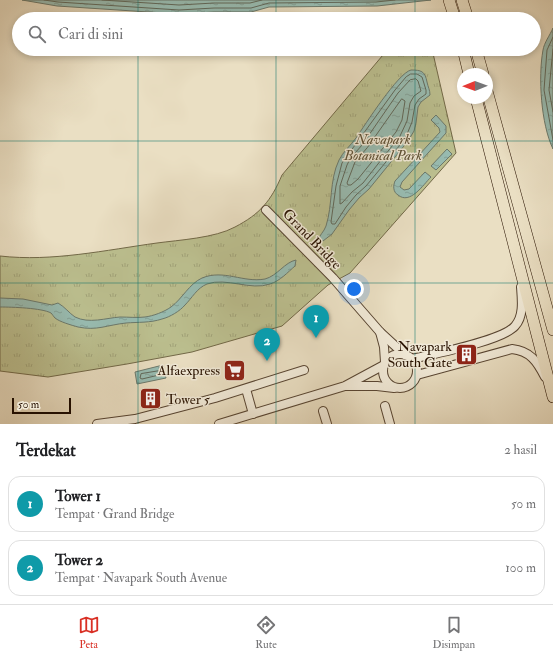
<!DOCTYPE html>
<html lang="id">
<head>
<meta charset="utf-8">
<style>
  :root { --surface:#fff; --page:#f2f2f2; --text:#202124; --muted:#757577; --line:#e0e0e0; --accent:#d93025 }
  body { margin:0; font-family:"IM FELL Double Pica",serif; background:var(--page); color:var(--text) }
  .compass { position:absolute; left:457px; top:68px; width:36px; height:36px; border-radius:50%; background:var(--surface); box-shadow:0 2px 6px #0003; rotate:269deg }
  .scale { position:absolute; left:12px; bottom:10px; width:59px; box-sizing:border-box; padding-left:4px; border:2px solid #281201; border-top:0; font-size:11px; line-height:14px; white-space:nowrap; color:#281201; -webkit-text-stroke:3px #f1ead8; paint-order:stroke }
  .you { position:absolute; left:354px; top:289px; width:14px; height:14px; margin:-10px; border:3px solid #fff; border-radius:50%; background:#1a73e8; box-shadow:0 0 0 6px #1a73e833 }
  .badge { display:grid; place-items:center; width:26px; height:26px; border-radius:50%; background:var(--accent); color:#fff; font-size:13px; font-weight:700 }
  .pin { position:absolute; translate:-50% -33px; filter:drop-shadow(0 1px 2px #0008) }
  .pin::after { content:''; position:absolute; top:21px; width:14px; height:12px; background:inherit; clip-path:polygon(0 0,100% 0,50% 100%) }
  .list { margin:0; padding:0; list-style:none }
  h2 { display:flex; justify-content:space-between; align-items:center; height:52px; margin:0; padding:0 16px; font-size:17px }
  h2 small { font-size:13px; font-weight:400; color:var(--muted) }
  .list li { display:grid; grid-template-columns:26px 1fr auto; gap:12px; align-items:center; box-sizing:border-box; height:56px; margin:0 8px 8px; padding:0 8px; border:1px solid var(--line); border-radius:12px }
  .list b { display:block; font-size:15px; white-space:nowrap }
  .list p { margin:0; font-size:13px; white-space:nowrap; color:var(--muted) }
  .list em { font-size:13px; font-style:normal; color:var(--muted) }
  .icon { flex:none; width:22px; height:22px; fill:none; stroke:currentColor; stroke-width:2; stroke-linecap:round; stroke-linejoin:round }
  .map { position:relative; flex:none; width:553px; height:424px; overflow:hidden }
  .search { position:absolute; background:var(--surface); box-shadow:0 2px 6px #0003; left:12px; right:12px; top:12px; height:44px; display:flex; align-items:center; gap:10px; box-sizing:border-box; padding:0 14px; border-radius:22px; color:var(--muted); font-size:15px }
  .sheet { height:180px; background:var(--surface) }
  nav { display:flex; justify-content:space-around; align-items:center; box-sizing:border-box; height:56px; border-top:1px solid var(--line); background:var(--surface); font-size:11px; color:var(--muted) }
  nav a { display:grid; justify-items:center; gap:2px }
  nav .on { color:var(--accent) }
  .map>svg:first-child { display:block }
  .park { fill:url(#park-tufts); stroke:#726948 }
  .water { fill:url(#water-ripples); stroke:#6b796c }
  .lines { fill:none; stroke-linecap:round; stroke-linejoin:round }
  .shore { stroke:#60685a; stroke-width:1 }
  .minor-casing { stroke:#584532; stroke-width:10 }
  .major-casing { stroke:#281201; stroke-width:12 }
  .minor { stroke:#f1ead8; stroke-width:8 }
  .major { stroke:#eadfc3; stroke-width:11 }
  .grid { fill:none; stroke:#0f766e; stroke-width:1; stroke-opacity:0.55 }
  .labels { text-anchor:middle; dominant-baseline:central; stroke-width:3; stroke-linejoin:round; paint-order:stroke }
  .park-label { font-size:14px; font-style:italic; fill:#5c4f33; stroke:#f1ead8 }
  .street-label { font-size:14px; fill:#281201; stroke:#f1ead8 }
  .poi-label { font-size:14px; fill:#281201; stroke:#f1ead8; text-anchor:end }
</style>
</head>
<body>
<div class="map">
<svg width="553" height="424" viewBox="0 0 553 424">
  <defs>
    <pattern id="park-tufts" width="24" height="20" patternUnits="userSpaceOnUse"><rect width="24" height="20" fill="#bcc090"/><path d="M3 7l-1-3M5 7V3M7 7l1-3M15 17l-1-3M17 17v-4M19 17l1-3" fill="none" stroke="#a2a47a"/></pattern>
    <pattern id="water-ripples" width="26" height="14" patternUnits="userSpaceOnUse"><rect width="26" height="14" fill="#98bdb3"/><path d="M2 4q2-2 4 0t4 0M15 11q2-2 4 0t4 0" fill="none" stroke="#83a198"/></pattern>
  </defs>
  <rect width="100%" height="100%" fill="#eadfc3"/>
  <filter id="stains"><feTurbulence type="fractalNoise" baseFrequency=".005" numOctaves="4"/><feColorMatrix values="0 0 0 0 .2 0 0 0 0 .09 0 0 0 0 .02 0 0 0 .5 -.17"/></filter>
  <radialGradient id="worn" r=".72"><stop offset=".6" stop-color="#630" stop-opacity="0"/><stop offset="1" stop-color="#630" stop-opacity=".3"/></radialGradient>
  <path class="park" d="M388 49H432L456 153 350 273 328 285 282 326 192 352 127 364 48 377 0 371V256C52 262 106 250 157 243 179 240 215 238 235 227 260 214 271 201 282 175Z"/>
  <g class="water">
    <path d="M22 0H431L377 6 269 7 251 12H214L179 14 57 6Z"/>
    <path d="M553 28V149C541 124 538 77 543 50 544 43 550 35 553 28Z"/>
    <path d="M411 70C421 70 425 71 427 82 428 87 430 90 430 95L421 102 418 107 416 123 414 131 408 141 369 189 359 198 349 210 332 234 323 241H318C319 235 324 232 326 226 333 204 329 181 339 160 343 152 350 146 356 138 365 125 398 73 411 70Z"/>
    <path d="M436 115 446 126V133L402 182 400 187 404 190 409 189 425 172 431 177C423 185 410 205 398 195 393 192 393 186 395 181L440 132 439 128 431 120Z"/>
    <path d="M447 149 452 154 436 170 431 166Z"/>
    <path d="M296 260 295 266C288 272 280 281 270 284 251 291 226 277 207 284 197 288 192 298 185 305 180 311 170 317 162 319 150 323 138 322 126 323 107 325 97 331 78 327 71 325 60 322 55 318 54 317 52 314 51 313 42 308 12 307 0 307V298L23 299 52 305 58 303C65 307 69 313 75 317 89 324 106 318 120 317 129 317 137 318 145 317 153 316 164 312 171 307 182 299 189 284 202 278 224 269 243 283 265 279 277 276 285 262 296 260Z"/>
    <path d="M163 365 166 378 137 384 135 372Z"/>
  </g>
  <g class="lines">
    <g class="shore">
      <path d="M44 0 58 2 179 10 214 8H251L269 3 376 2 395 0"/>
      <path d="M102 0 179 5 214 3H250L262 0"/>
      <path d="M553 37 547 50 544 90 553 140"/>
      <path d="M553 49 549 90 553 112"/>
      <path d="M411 74H417L422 77 426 90V94L419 99 415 105 412 122 405 139 366 186 356 195 346 207 335 224H332L331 222 336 186 342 163 395 90 406 77Z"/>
      <path d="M416 79 418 81 421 91 414 96 410 103 407 121 400 136 363 183 352 192 342 203 340 204V186L347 165 350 159 362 145 398 93 410 80Z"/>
      <path d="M402 99 405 101 402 120 396 132 358 179 351 185H348L347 183 355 162 367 148Z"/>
      <path d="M159 371 161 373 159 375 142 379 140 378 141 374Z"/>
    </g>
    <defs>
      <g id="minor">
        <path d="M266 210 333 278 380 332 405 355"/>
        <path d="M380 332 384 347 385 362"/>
        <circle cx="400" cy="371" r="17"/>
        <path d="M412 359C433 354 502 341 515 326 524 316 522 300 521 287"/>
        <path d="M417 375 512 349C530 351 537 361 545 377"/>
        <path d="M346 386H377L394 388"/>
        <path d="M246 389 253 414"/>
        <path d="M385 406 390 424"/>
        <path d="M323 411 327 424"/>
        <path d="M97 424 135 419 215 398 304 370"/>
        <path d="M219 424 345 386 384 365"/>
      </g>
      <g id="major">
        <path d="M449 0 455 19"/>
        <path d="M462 0 468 19"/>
        <path d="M463 49 469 74"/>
        <path d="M476 49 483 74"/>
        <path d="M487 91 553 330"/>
        <path d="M476 98 553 397"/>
      </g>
    </defs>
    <use href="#minor" class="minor-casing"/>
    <use href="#major" class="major-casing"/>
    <use href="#minor" class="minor"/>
    <use href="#major" class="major"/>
  </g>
  <path class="grid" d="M138 0V19M276 0V19M415 0V19M138 49V424M276 49V424M415 49V424M0 141H553M0 283H553"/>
  <defs>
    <symbol id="building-square" viewBox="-11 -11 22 22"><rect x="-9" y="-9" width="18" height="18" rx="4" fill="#8f2418" stroke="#f1ead8"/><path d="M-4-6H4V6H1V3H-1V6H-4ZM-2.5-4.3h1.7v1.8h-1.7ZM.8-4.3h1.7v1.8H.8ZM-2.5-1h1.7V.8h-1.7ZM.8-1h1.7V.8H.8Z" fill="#fff"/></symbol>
    <symbol id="supermarket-square" viewBox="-11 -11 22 22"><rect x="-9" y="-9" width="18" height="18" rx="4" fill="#8f2418" stroke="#f1ead8"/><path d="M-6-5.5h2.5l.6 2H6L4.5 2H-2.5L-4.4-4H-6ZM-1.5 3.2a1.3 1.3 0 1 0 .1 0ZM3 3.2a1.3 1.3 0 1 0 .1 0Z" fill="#fff"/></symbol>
  </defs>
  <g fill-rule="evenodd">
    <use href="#building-square" x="454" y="342" width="25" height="25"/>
    <use href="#supermarket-square" x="222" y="358" width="25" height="25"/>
    <use href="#building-square" x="138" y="386" width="25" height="25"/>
  </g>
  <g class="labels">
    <g class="park-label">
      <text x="383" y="139">Navapark<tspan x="383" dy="16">Botanical Park</tspan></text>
    </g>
    <g class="street-label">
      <text transform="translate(312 239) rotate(46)">Grand Bridge</text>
    </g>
    <g class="poi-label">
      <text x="452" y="346">Navapark<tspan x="452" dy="16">South Gate</tspan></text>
      <text x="220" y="370">Alfaexpress</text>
      <text x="166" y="399" text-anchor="start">Tower 5</text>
    </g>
  </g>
  <rect width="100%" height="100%" filter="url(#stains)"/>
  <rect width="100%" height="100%" fill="url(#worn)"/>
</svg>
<svg class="compass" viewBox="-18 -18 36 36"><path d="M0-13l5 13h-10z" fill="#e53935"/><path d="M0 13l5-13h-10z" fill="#757577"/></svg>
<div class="scale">50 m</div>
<div class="you"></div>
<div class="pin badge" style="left:316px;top:338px;background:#0f9aa8">1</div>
<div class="pin badge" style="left:267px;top:361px;background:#0f9aa8">2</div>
<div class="search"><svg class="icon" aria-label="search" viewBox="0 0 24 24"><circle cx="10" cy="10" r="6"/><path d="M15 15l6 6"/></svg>Cari di sini</div>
</div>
<section class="sheet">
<h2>Terdekat<small>2 hasil</small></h2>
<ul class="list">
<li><span class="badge" style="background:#0f9aa8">1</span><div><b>Tower 1</b><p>Tempat · Grand Bridge</p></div><em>50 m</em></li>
<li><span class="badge" style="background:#0f9aa8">2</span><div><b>Tower 2</b><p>Tempat · Navapark South Avenue</p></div><em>100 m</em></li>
</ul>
</section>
<nav>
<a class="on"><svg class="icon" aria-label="map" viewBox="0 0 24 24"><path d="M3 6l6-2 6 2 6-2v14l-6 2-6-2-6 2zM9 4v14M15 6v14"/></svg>Peta</a>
<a><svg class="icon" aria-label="directions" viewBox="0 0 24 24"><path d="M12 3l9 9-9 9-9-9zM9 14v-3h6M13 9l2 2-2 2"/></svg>Rute</a>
<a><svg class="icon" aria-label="saved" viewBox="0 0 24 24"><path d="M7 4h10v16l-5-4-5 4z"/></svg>Disimpan</a>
</nav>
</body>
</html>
